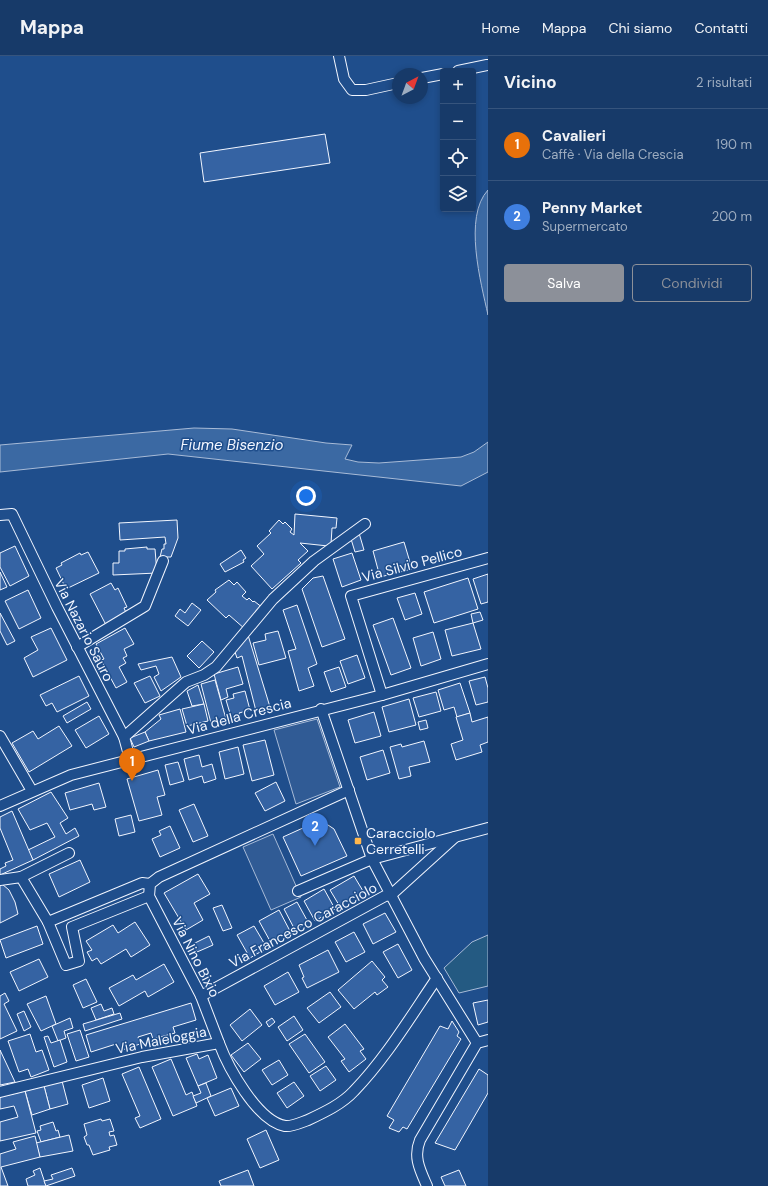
<!DOCTYPE html>
<html lang="it">
<head>
<meta charset="utf-8">
<style>
  :root { --surface:#173a69; --page:#20416f; --text:#f1f3f6; --muted:#9eadc0; --line:#36547d; --accent:#8c9099 }
  body { margin:0; font-family:"DM Sans",sans-serif; background:var(--page); color:var(--text) }
  .controls { position:absolute; right:12px; top:12px; display:grid; overflow:hidden; border-radius:4px; box-shadow:0 2px 6px #0003 }
  .controls button { width:36px; height:36px; display:grid; place-items:center; padding:0; border:0; border-bottom:1px solid var(--line); background:var(--surface); color:var(--text); font:20px sans-serif }
  .compass { position:absolute; left:392px; top:12px; width:36px; height:36px; border-radius:50%; background:var(--surface); box-shadow:0 2px 6px #0003; rotate:41deg }
  .you { position:absolute; left:306px; top:440px; width:14px; height:14px; margin:-10px; border:3px solid #fff; border-radius:50%; background:#1a73e8; box-shadow:0 0 0 6px #1a73e833 }
  .badge { display:grid; place-items:center; width:26px; height:26px; border-radius:50%; background:var(--accent); color:#fff; font-size:13px; font-weight:700 }
  .pin { position:absolute; translate:-50% -33px; filter:drop-shadow(0 1px 2px #0008) }
  .pin::after { content:''; position:absolute; top:21px; width:14px; height:12px; background:inherit; clip-path:polygon(0 0,100% 0,50% 100%) }
  .list { margin:0; padding:0; list-style:none }
  h2 { display:flex; justify-content:space-between; align-items:center; height:52px; margin:0; padding:0 16px; font-size:17px }
  h2 small { font-size:13px; font-weight:400; color:var(--muted) }
  .list li { display:grid; grid-template-columns:26px 1fr auto; gap:12px; align-items:center; box-sizing:border-box; height:72px; padding:0 16px; border-top:1px solid var(--line) }
  .list b { display:block; font-size:15px; white-space:nowrap }
  .list p { margin:0; font-size:13px; white-space:nowrap; color:var(--muted) }
  .list em { font-size:13px; font-style:normal; color:var(--muted) }
  .actions { display:flex; gap:8px; padding:12px 16px }
  .actions a { flex:1; padding:9px 0; border:1px solid var(--accent); border-radius:4px; text-align:center; font-size:14px; color:var(--accent) }
  .actions .main { background:var(--accent); color:#fff }
  .icon { flex:none; width:22px; height:22px; fill:none; stroke:currentColor; stroke-width:2; stroke-linecap:round; stroke-linejoin:round }
  .map { position:relative; flex:none; width:488px; height:1130px; overflow:hidden }
  header { display:flex; align-items:center; gap:24px; box-sizing:border-box; height:56px; padding:0 20px; background:var(--surface); border-bottom:1px solid var(--line) }
  header strong { font-size:19px }
  nav { display:flex; gap:22px; margin-inline-start:auto; font-size:14px }
  main { display:flex }
  aside { flex:1; background:var(--surface) }
  .map>svg:first-child { display:block }
  .green { fill:#245a82; stroke:#a8bbd7 }
  .parking { fill:#305b95; stroke:#a8bbd7 }
  .water { fill:#3b69a3; stroke:#a8bbd7 }
  .building { fill:#3563a3; stroke:#f2f6ff }
  .lines { fill:none; stroke-linecap:round; stroke-linejoin:round }
  .minor-casing { stroke:#f2f6ff; stroke-width:12 }
  .minor { stroke:#1f4e8c; stroke-width:10 }
  .poi-dot { fill:#ffb74d; stroke:#1f4e8c; stroke-width:1.5 }
  .labels { text-anchor:middle; dominant-baseline:central; stroke-width:3; stroke-linejoin:round; paint-order:stroke }
  .street-label { font-size:14px; fill:#f2f6ff; stroke:#1f4e8c }
  .poi-label { font-size:14px; fill:#f2f6ff; stroke:#1f4e8c; text-anchor:start }
  .water-label { font-size:15px; font-style:italic; fill:#f2f6ff; stroke:#1f4e8c }
</style>
</head>
<body>
<header>
<strong>Mappa</strong>
<nav><a>Home</a><a>Mappa</a><a>Chi siamo</a><a>Contatti</a></nav>
</header>
<main>
<div class="map">
<svg width="488" height="1130" viewBox="0 0 488 1130">
  <rect width="100%" height="100%" fill="#1f4e8c"/>
  <path class="green" d="M488 879V930L459 937 444 912 472 886Z"/>
  <g class="parking">
    <path d="M317 663 340 731 296 748 274 674Z"/>
    <path d="M273 778 301 841 271 854 243 791Z"/>
  </g>
  <g class="water">
    <path d="M488 134V259C481 227 463 161 488 134Z"/>
    <path d="M194 372 232 373 326 387 352 389 345 403 358 406 379 407 461 401 474 396 488 386V416L461 430 168 398 0 416V389Z"/>
  </g>
  <g class="building">
    <path d="M325 78 330 107 204 126 200 97Z"/>
    <path d="M295 458 337 462 336 472H332L331 488 328 490 300 487 308 495 298 504 301 507 272 533 251 510 264 498 257 490 271 477 269 475 279 464 283 468 285 466 292 473 290 476 294 479Z"/>
    <path d="M177 464 178 482 171 501H160L162 493H164V488H166L165 481 120 484 119 467Z"/>
    <path d="M359 477 364 494 355 496 351 483Z"/>
    <path d="M404 486 412 513 380 521 373 495Z"/>
    <path d="M15 490 29 520 10 530 0 511V497Z"/>
    <path d="M147 491V493H155L157 517 113 519V507H119V495H125V493Z"/>
    <path d="M241 494 246 502 243 504 244 506 225 516 220 508Z"/>
    <path d="M88 496 99 517 66 533 56 512 62 509 61 507 80 497 81 499Z"/>
    <path d="M352 497 361 524 342 531 333 503Z"/>
    <path d="M0 516 7 531 0 534Z"/>
    <path d="M488 518V546L481 548 473 523Z"/>
    <path d="M323 520 345 583 322 591 302 533 313 522Z"/>
    <path d="M468 522 478 553 434 567 424 536Z"/>
    <path d="M229 524 234 529 237 526 246 536 242 540 247 544 249 542 253 546 254 545 263 552 245 573 229 559 226 562 207 544 216 536 215 534Z"/>
    <path d="M111 527 115 534 118 532 127 551 124 552 127 559 106 569 90 538Z"/>
    <path d="M28 534 41 562 19 573 5 545Z"/>
    <path d="M415 537 422 558 405 564 397 542Z"/>
    <path d="M192 547 201 554 188 570 175 560 180 553 185 557Z"/>
    <path d="M297 549 317 608 308 612 314 630 299 635 288 595 296 593 283 554Z"/>
    <path d="M480 556 483 564 473 567 471 558Z"/>
    <path d="M0 557 15 585 7 589 0 575Z"/>
    <path d="M393 562 411 612 391 619 373 569Z"/>
    <path d="M473 567 481 593 452 600 445 574Z"/>
    <path d="M51 572 67 604 33 621 24 602 38 594 31 581Z"/>
    <path d="M125 572 134 588 124 593 127 600 123 602 126 607 119 611 127 626 116 632 101 604 104 603 96 588Z"/>
    <path d="M278 575 286 602 259 609 253 587 266 584 265 578Z"/>
    <path d="M433 576 441 603 421 610 413 582Z"/>
    <path d="M248 579 270 651 256 655 242 600 237 602 235 596Z"/>
    <path d="M202 585 214 596 199 612 187 600Z"/>
    <path d="M357 599 365 622 348 628 340 605Z"/>
    <path d="M172 601 181 621 161 635 154 621 159 618 156 610 141 614 138 608Z"/>
    <path d="M238 611 243 628 226 633 228 641 221 644 214 618Z"/>
    <path d="M339 611 346 631 331 636 324 616Z"/>
    <path d="M79 620 89 640 57 656 52 647 46 650 40 639Z"/>
    <path d="M150 620 160 640 145 647 134 627Z"/>
    <path d="M485 621 488 632V646L476 649 469 625Z"/>
    <path d="M215 624 226 663 211 667 201 628Z"/>
    <path d="M460 627 470 657 457 661 454 651 444 654 438 634Z"/>
    <path d="M198 629 204 648 192 650 187 635Z"/>
    <path d="M245 635 250 654 239 657 240 661 232 664 226 644 234 642 233 638Z"/>
    <path d="M436 636 441 655 419 661 413 642Z"/>
    <path d="M409 643 416 669 389 676 382 651Z"/>
    <path d="M87 646 91 653 67 667 63 660Z"/>
    <path d="M204 648 208 665 187 670 182 653Z"/>
    <path d="M180 653 186 676 149 685 145 676 161 663 159 659Z"/>
    <path d="M374 656 381 680 355 687 348 664Z"/>
    <path d="M470 657 472 666 488 661V686L480 689 482 696 456 704 451 688 463 684 456 661Z"/>
    <path d="M99 660 109 678 86 692 75 674Z"/>
    <path d="M426 664 428 672 420 674 418 666Z"/>
    <path d="M59 670 72 690 29 716 12 687 33 675 38 683Z"/>
    <path d="M145 676 149 685 134 691 130 682Z"/>
    <path d="M265 684 274 719 252 725 243 689Z"/>
    <path d="M424 685 430 706 409 711 411 720 399 723 390 691 401 688 402 691Z"/>
    <path d="M238 691 244 718 225 723 219 696Z"/>
    <path d="M383 694 390 717 367 724 360 701Z"/>
    <path d="M199 699 202 711 212 708 216 723 204 727 202 720 189 724 184 703Z"/>
    <path d="M178 706 184 725 170 729 165 709Z"/>
    <path d="M158 714 165 739 157 741 162 759 139 765 127 723Z"/>
    <path d="M276 726 285 745 265 755 255 737Z"/>
    <path d="M99 727 106 751 94 754 92 748 70 754 65 737Z"/>
    <path d="M51 736 68 762 60 767 66 778 75 772 79 780 33 804 28 794 55 781 47 767 30 774 18 753Z"/>
    <path d="M194 748 208 780 193 786 179 754Z"/>
    <path d="M12 755 33 804 0 819V813L6 810 5 807 13 804 0 772V761Z"/>
    <path d="M131 759 135 776 119 780 115 763Z"/>
    <path d="M314 767H325L334 773 347 800 301 820 283 781Z"/>
    <path d="M170 770 180 792 160 801 152 783 161 779 159 775Z"/>
    <path d="M80 804 90 826 59 841 49 818Z"/>
    <path d="M198 818 210 838 194 847 203 864 186 874 164 837Z"/>
    <path d="M354 820 363 835 339 849 330 834Z"/>
    <path d="M0 828H2L9 834 15 846 18 858 0 867Z"/>
    <path d="M324 833 335 853 315 865 304 845Z"/>
    <path d="M297 846 308 866 295 874 284 853Z"/>
    <path d="M222 849 232 872 223 875 213 852Z"/>
    <path d="M279 854 290 875 270 885 259 865Z"/>
    <path d="M385 857 396 876 373 888 363 868Z"/>
    <path d="M135 866 150 889 131 901 126 893 101 908 97 902 92 905 87 896 92 894 86 885 113 869 118 877Z"/>
    <path d="M37 870 43 888 6 902 0 884Z"/>
    <path d="M254 870 267 892 250 902 237 879Z"/>
    <path d="M354 876 365 896 346 906 335 886Z"/>
    <path d="M209 880 213 889 197 896 193 888Z"/>
    <path d="M398 888 412 914 398 922 383 896Z"/>
    <path d="M328 894 339 916 307 932 302 922 304 921 299 909Z"/>
    <path d="M39 903 48 921 19 935 10 916Z"/>
    <path d="M372 905 385 921 382 924 388 931 377 939 375 936 354 953 338 934Z"/>
    <path d="M164 908 174 926 148 941 145 935 119 950 109 932 133 919 136 924Z"/>
    <path d="M288 916 299 936 275 949 264 930Z"/>
    <path d="M86 923 97 946 83 952 73 929Z"/>
    <path d="M330 936 341 951 319 967 307 952Z"/>
    <path d="M5 937 9 945 4 948 17 975 0 983V940Z"/>
    <path d="M46 940 56 968 41 975 27 948Z"/>
    <path d="M488 944V966L478 969 473 947Z"/>
    <path d="M191 947 196 964 173 971 175 977 153 983 151 977 138 981 140 988 119 995 116 988 91 996 86 979Z"/>
    <path d="M101 948 104 955 112 952 114 958 96 964 91 952Z"/>
    <path d="M250 953 262 969 242 985 230 969Z"/>
    <path d="M24 955 31 971 24 975 17 958Z"/>
    <path d="M120 957 122 963 85 975 83 968Z"/>
    <path d="M294 960 303 974 287 985 278 971Z"/>
    <path d="M70 962 73 972 64 975 66 982 58 985 52 970Z"/>
    <path d="M272 962 275 966 269 971 266 966Z"/>
    <path d="M452 965 459 976 457 980 461 983 407 1073 403 1071 399 1076 389 1072 394 1064 387 1060 440 970 448 973Z"/>
    <path d="M345 968 364 993 360 995 366 1003 349 1016 341 1005 345 1003 328 981Z"/>
    <path d="M80 974 89 1001 76 1005 67 978Z"/>
    <path d="M30 978 36 996 42 994 49 1014 31 1021 28 1013 19 1016 8 985Z"/>
    <path d="M305 978 325 1006 309 1017 289 988Z"/>
    <path d="M48 980 51 987 60 984 67 1006 54 1011 44 981Z"/>
    <path d="M248 987 261 1003 244 1016 231 999Z"/>
    <path d="M0 994 15 1026 0 1029Z"/>
    <path d="M197 998 199 1003 208 999 217 1022 198 1030 186 1002Z"/>
    <path d="M171 1003 186 1039 192 1036 197 1050 173 1060 152 1011Z"/>
    <path d="M279 1004 288 1019 272 1029 262 1014Z"/>
    <path d="M326 1010 336 1024 320 1035 310 1020Z"/>
    <path d="M139 1011 161 1063 140 1072 135 1062 140 1060 122 1018Z"/>
    <path d="M479 1013 488 1019V1037L455 1094 435 1087Z"/>
    <path d="M103 1022 110 1045 89 1052 82 1029Z"/>
    <path d="M62 1025 68 1048 50 1053 44 1030Z"/>
    <path d="M294 1026 304 1040 287 1052 277 1037Z"/>
    <path d="M206 1027 211 1040 196 1047 193 1040 201 1037 198 1030Z"/>
    <path d="M44 1030 50 1053 32 1059 25 1035Z"/>
    <path d="M231 1032 239 1050 215 1060 207 1042Z"/>
    <path d="M25 1035 36 1077 0 1085V1066L18 1061 14 1050 0 1053V1041Z"/>
    <path d="M101 1063 102 1065 110 1063 114 1075 109 1076 110 1080 114 1079 117 1089 109 1091 110 1094 93 1099 89 1089H87L84 1081 87 1079 84 1068Z"/>
    <path d="M53 1066 56 1075 58 1074 60 1081 41 1086 37 1075 41 1074 40 1070Z"/>
    <path d="M266 1074 279 1104 260 1112 247 1083Z"/>
    <path d="M69 1079 73 1095 40 1101 36 1087Z"/>
    <path d="M35 1080 40 1101 1 1111 8 1130H0V1098L16 1093 13 1086Z"/>
    <path d="M40 1112 46 1130H28L26 1123 35 1119 33 1115Z"/>
    <path d="M72 1112 75 1120 46 1130 44 1125 53 1123 51 1119Z"/>
    <path d="M248 1114 254 1130H221L219 1125Z"/>
    <path d="M459 1114 466 1130H445L441 1121Z"/>
  </g>
  <g class="lines">
    <defs>
      <g id="minor">
        <path d="M339 0 344 23 352 34H366L398 27"/>
        <path d="M458 15 487 9"/>
        <path d="M422 22 443 18"/>
        <path d="M0 459 12 458 57 551 124 681 130 703"/>
        <path d="M77 591 145 550 163 505"/>
        <path d="M382 639 351 540 488 502"/>
        <path d="M321 653 372 803 424 902 477 987"/>
        <path d="M0 680 32 735"/>
        <path d="M124 681 186 626 204 619 216 611 273 543 314 505 365 468"/>
        <path d="M0 750 71 719 382 639 488 608"/>
        <path d="M21 821 69 797"/>
        <path d="M0 824 21 821 48 866"/>
        <path d="M298 835 372 803 488 772"/>
        <path d="M391 839 455 781"/>
        <path d="M149 840 72 871 79 905 66 909 48 866 142 827 150 828"/>
        <path d="M201 940 385 840 391 839"/>
        <path d="M219 987 201 940 149 840 150 828 159 821 349 734"/>
        <path d="M0 1036 142 1001 219 987C228 1011 257 1065 285 1070 292 1071 302 1066 308 1064 325 1056 342 1048 354 1035 386 1002 411 960 437 922"/>
        <path d="M427 1130C420 1114 413 1101 420 1084L477 987 488 984"/>
      </g>
    </defs>
    <use href="#minor" class="minor-casing"/>
    <use href="#minor" class="minor"/>
  </g>
  <rect class="poi-dot" x="354" y="781" width="8" height="8" rx="2"/>
  <g class="labels">
    <g class="street-label">
      <text transform="translate(412 508) rotate(-15)">Via Silvio Pellico</text>
      <text transform="translate(84 574) rotate(63)">Via Nazario Sauro</text>
      <text transform="translate(239 660) rotate(-15)">Via della Crescia</text>
      <text transform="translate(303 869) rotate(-28)">Via Francesco Caracciolo</text>
      <text transform="translate(196 901) rotate(63)">Via Nino Bixio</text>
      <text transform="translate(161 984) rotate(-11)">Via Maleloggia</text>
    </g>
    <g class="poi-label">
      <text x="366" y="777">Caracciolo<tspan x="366" dy="16">Cerretelli</tspan></text>
    </g>
    <g class="water-label">
      <text x="232" y="389">Fiume Bisenzio</text>
    </g>
  </g>
</svg>
<div class="controls">
<button>+</button>
<button>−</button>
<button><svg class="icon" aria-label="locate" viewBox="0 0 24 24"><circle cx="12" cy="12" r="6"/><path d="M12 2v4M12 18v4M2 12h4M18 12h4"/></svg></button>
<button><svg class="icon" aria-label="layers" viewBox="0 0 24 24"><path d="M12 4l9 5-9 5-9-5zM3 14l9 5 9-5"/></svg></button>
</div>
<svg class="compass" viewBox="-18 -18 36 36"><path d="M0-13l5 13h-10z" fill="#e53935"/><path d="M0 13l5-13h-10z" fill="#9eadc0"/></svg>
<div class="you"></div>
<div class="pin badge" style="left:132px;top:725px;background:#e8710a">1</div>
<div class="pin badge" style="left:315px;top:790px;background:#3f7fe0">2</div>
</div>
<aside>
<h2>Vicino<small>2 risultati</small></h2>
<ul class="list">
<li><span class="badge" style="background:#e8710a">1</span><div><b>Cavalieri</b><p>Caffè · Via della Crescia</p></div><em>190 m</em></li>
<li><span class="badge" style="background:#3f7fe0">2</span><div><b>Penny Market</b><p>Supermercato</p></div><em>200 m</em></li>
</ul>
<div class="actions"><a class="main">Salva</a><a>Condividi</a></div>
</aside>
</main>
</body>
</html>
